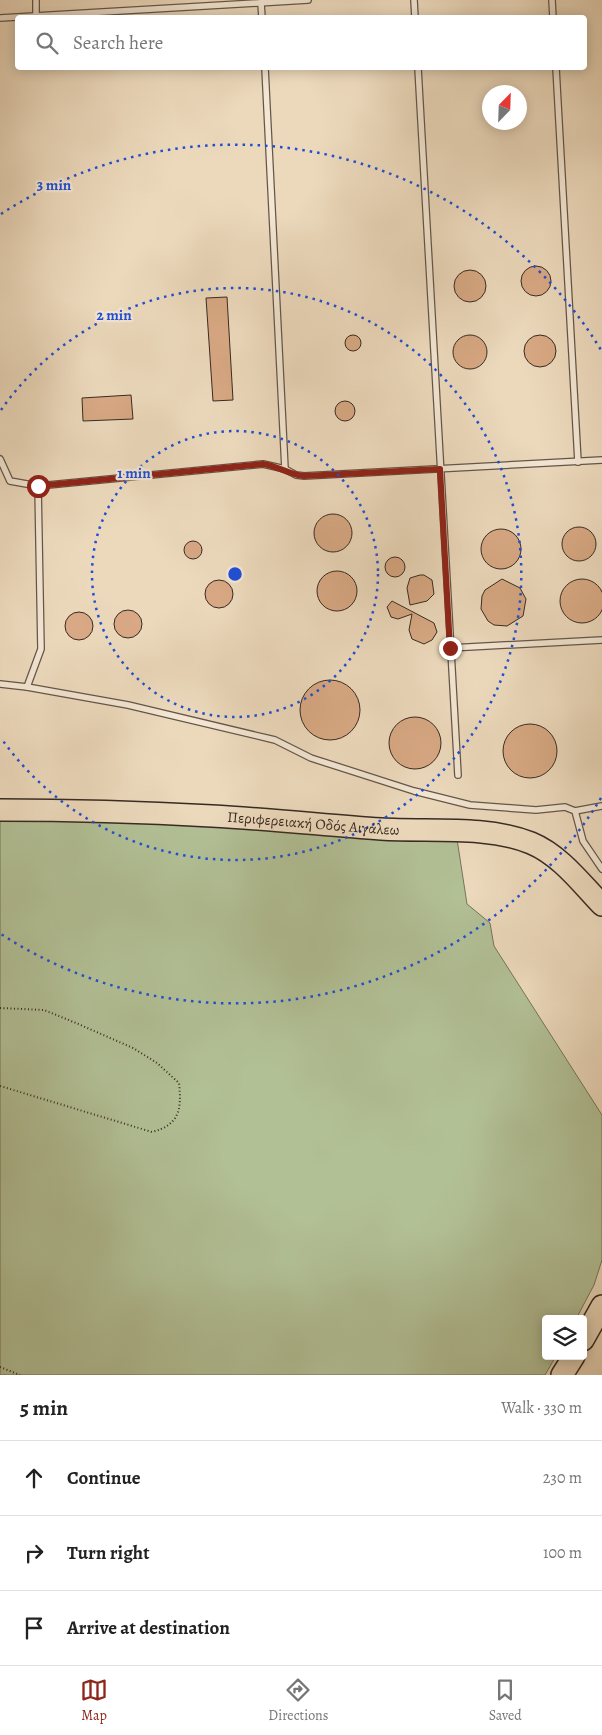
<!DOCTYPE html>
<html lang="en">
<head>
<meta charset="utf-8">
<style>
  :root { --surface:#fff; --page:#f2f2f2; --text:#222; --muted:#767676; --line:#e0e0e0; --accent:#8f2418 }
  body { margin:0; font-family:Alegreya,serif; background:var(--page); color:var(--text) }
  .controls { position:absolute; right:15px; bottom:15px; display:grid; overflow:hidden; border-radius:5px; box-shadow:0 2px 12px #0003 }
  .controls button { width:45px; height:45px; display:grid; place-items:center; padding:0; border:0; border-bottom:1px solid var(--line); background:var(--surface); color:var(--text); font:25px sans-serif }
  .compass { position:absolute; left:482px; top:85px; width:45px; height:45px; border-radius:50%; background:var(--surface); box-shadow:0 2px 12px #0003; rotate:23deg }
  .stop { position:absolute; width:15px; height:15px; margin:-11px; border:4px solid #8f2418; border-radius:50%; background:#fff }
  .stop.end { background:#8f2418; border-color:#fff; box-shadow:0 1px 5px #0008 }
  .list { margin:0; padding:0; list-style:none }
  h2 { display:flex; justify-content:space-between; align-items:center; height:65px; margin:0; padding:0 20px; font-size:21px }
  h2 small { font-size:16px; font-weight:400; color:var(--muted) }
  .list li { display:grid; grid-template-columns:32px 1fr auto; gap:15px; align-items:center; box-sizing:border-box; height:75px; padding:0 20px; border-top:1px solid var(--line) }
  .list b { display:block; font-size:19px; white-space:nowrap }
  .list em { font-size:16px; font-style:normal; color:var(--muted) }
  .icon { flex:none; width:28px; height:28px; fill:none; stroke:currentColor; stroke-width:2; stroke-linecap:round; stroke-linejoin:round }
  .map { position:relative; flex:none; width:602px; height:1375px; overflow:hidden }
  .search { position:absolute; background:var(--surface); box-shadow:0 2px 12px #0003; left:15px; right:15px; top:15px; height:55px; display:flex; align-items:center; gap:12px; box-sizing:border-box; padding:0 18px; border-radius:5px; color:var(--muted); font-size:19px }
  .sheet { height:290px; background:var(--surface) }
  nav { display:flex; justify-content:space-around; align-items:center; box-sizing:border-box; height:70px; border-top:1px solid var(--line); background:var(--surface); font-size:14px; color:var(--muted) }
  nav a { display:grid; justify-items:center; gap:2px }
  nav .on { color:var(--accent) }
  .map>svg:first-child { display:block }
  .green { fill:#b2c096; stroke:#74755c }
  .building { fill:#d8a984; stroke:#372a23 }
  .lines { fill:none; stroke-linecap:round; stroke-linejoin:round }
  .lane-casing { stroke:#645649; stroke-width:8 }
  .highway-casing { stroke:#372a23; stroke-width:24 }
  .path { stroke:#372a23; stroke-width:2; stroke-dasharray:1 2.5; stroke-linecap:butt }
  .lane { stroke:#f3e6d3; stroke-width:5.5 }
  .highway { stroke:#ecd9bc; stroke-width:21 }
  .route { stroke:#8f2418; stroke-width:6 }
  .ring { fill:none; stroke:#1d4ed8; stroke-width:2.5; stroke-dasharray:2.5 5 }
  .labels { text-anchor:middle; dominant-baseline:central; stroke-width:4.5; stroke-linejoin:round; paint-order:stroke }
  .street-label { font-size:15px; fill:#372a23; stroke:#f3e6d3 }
  .centre { fill:#1d4ed8; stroke:#f3e6d3; stroke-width:2.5 }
  .ring-label { font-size:15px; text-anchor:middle; font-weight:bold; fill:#1d4ed8; stroke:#f3e6d3; stroke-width:4.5; stroke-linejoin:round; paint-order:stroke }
</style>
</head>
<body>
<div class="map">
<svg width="602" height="1375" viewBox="0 0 602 1375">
  <rect width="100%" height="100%" fill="#ecd9bc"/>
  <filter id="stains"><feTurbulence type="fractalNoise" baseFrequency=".004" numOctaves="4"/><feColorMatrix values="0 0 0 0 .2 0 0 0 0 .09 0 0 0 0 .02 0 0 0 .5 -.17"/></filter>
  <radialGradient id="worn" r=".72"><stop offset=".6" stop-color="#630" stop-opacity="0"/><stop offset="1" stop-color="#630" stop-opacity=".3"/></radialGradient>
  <path class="green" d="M0 818C152 819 305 833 457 839L467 904 490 923 494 946 602 1115V1260L594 1285 576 1319H546V1356H556L545 1375H0Z"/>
  <g class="building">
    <circle cx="536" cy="281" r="15"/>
    <circle cx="470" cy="286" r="16"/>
    <path d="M227 297 233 400 213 401 206 298Z"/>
    <circle cx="540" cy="351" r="16"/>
    <circle cx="353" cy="343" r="8"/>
    <circle cx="470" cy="352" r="17"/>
    <path d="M131 395 133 419 83 421 82 398Z"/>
    <circle cx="345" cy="411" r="10"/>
    <circle cx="333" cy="533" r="19"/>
    <circle cx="579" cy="544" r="17"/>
    <circle cx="501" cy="549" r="20"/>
    <circle cx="193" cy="550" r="9"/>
    <circle cx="395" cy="567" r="10"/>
    <circle cx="337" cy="591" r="20"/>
    <path d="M420 575H424L432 580 434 594 427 601 410 605 407 588 410 578Z"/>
    <circle cx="582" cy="601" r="22"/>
    <path d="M502 579 520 588 526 599 523 616 507 626 494 625 488 621 481 609 482 596 485 590Z"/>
    <circle cx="219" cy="594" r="14"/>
    <path d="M392 601 434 623 437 632 432 640 424 644 412 639 409 630 412 614 398 619 391 617 387 607Z"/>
    <circle cx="128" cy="624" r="14"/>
    <circle cx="79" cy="626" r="14"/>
    <circle cx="330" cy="710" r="30"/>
    <circle cx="415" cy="743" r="26"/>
    <circle cx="530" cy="751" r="27"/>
  </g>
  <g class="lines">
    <defs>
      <g id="lane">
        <path d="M36 0V16"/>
        <path d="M414 0 415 18"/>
        <path d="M552 0 553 18"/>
        <path d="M261 3 262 18"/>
        <path d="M0 18 308 0"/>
        <path d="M265 68 285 469 296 475 304 476 602 460"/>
        <path d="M418 68 458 775"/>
        <path d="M556 68 578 462"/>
        <path d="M0 459 10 481 38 486"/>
        <path d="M450 648 602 640"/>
        <path d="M0 684 27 687 41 649 38 486 263 464 285 469"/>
        <path d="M27 687 128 705 275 740 311 758 414 791 470 805 536 810 565 807 575 811 583 841 602 869"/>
        <path d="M575 811 602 806"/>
      </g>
      <g id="highway">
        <path id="s1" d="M0 810C71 810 141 812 212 816 268 819 325 825 381 829 430 832 486 825 531 843 560 855 581 883 602 905"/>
        <path d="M583 1340 602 1306"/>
        <path d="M562 1375 574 1356"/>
      </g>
    </defs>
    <use href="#lane" class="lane-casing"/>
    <use href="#highway" class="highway-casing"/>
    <g class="path">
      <path d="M0 1008 44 1010 76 1023 133 1048 157 1063 179 1083C182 1110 179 1125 152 1132L0 1086"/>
      <path d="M0 1367 20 1375"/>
    </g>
    <use href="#lane" class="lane"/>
    <use href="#highway" class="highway"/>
  </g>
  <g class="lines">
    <path class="route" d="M38 486 263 464C278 466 290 475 304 476L440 469 450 648"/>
  </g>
  <g class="ring">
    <circle cx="235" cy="574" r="143"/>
    <path d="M1 410A286 286 0 1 1 1 738"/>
    <path d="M601 798A429 429 0 0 1 1 934M1 214A429 429 0 0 1 601 350"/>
  </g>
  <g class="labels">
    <g class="street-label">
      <text stroke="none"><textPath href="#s1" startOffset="314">Περιφερειακή Οδός Αιγάλεω</textPath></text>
    </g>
  </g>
  <circle cx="235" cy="574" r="8" class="centre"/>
  <g class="ring-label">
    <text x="54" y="190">3 min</text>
    <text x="114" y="320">2 min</text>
    <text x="134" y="478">1 min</text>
  </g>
  <rect width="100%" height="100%" filter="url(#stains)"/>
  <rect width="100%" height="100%" fill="url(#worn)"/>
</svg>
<div class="controls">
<button><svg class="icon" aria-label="layers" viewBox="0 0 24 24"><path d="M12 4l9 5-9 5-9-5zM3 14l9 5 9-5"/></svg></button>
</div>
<svg class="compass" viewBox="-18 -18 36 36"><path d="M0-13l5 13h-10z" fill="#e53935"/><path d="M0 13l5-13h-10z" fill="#767676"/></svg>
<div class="stop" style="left:38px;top:486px"></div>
<div class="stop end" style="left:450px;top:648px"></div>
<div class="search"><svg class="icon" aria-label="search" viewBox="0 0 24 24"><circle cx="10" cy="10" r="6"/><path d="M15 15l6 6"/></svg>Search here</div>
</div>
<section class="sheet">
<h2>5 min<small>Walk · 330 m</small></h2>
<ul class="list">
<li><svg class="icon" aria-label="ahead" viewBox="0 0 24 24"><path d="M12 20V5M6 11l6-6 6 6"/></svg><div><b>Continue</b></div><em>230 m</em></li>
<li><svg class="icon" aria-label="right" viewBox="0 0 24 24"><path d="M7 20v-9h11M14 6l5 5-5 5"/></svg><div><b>Turn right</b></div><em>100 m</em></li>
<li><svg class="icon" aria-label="arrive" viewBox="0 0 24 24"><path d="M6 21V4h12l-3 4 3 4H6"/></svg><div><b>Arrive at destination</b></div></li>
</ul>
</section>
<nav>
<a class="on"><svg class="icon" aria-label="map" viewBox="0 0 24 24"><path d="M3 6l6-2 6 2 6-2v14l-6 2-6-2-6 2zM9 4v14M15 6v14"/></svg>Map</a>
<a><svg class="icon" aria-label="directions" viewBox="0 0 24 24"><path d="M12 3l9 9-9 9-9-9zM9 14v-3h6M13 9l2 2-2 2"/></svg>Directions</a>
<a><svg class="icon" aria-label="saved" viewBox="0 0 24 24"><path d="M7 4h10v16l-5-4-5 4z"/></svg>Saved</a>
</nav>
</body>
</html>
